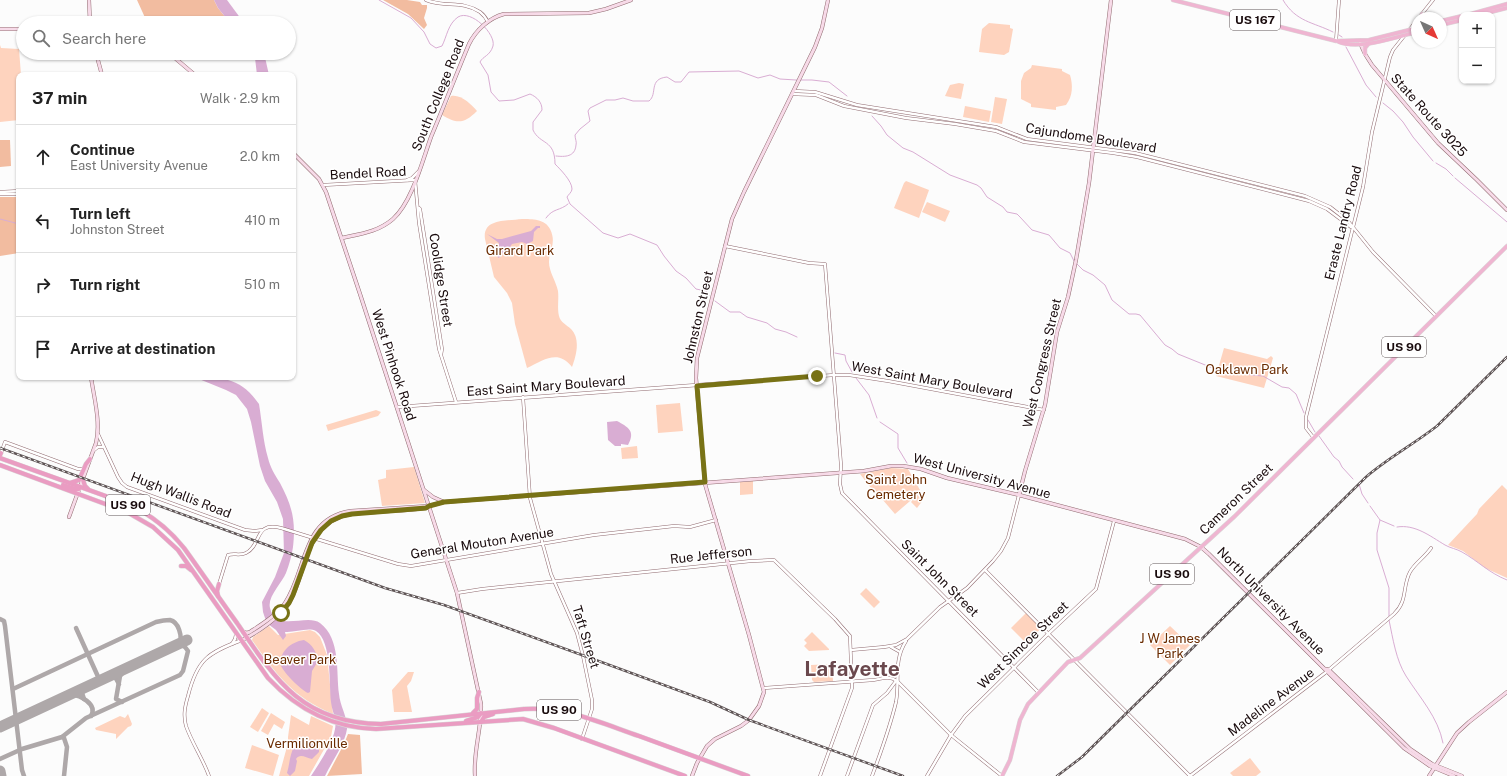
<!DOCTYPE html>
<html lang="en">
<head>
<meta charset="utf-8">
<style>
  :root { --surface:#fff; --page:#f6f6f6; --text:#222; --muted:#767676; --line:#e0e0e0 }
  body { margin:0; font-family:"Public Sans",sans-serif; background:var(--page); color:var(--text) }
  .controls { position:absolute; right:12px; top:12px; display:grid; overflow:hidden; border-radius:8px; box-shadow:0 1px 3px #0004 }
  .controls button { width:36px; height:36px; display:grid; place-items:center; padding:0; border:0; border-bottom:1px solid var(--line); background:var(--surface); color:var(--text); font:20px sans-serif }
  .compass { position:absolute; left:1411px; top:12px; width:36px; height:36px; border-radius:50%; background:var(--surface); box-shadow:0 1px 3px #0004; rotate:135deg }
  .stop { position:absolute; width:12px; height:12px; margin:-9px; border:3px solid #787215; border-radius:50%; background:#fff }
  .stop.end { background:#787215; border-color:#fff; box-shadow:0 1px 4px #0008 }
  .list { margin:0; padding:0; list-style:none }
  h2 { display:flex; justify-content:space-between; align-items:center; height:52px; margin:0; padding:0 16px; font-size:17px }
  h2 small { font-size:13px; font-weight:400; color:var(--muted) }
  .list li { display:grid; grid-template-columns:26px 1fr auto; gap:12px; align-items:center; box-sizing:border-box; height:64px; padding:0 16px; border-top:1px solid var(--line) }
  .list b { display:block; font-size:15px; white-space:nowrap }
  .list p { margin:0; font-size:13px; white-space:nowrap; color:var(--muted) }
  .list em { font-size:13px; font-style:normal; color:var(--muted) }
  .icon { flex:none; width:22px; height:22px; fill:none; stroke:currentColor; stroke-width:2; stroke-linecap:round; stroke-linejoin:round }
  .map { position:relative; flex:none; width:1507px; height:776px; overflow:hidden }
  .search { position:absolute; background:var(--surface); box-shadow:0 1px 3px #0004; left:16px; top:16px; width:280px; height:44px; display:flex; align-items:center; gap:10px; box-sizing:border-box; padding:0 14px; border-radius:22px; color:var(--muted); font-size:15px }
  .panel { position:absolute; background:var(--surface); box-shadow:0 1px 3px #0004; left:16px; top:72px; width:280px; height:308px; border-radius:8px }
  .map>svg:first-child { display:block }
  .green { fill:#fed3be }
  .forest { fill:#f2bca0 }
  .water { fill:#d9add3 }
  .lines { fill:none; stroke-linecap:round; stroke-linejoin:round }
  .stream { stroke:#d9add3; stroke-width:1 }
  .taxiway { stroke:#aea8a9; stroke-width:4.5 }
  .runway { stroke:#aea8a9; stroke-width:11 }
  .tertiary-casing { stroke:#916c71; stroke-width:3.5 }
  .secondary-casing { stroke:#916c71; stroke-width:4 }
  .primary-casing { stroke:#dad8d8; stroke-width:4.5 }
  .trunk-casing { stroke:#dad8d8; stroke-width:5 }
  .tertiary { stroke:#fff; stroke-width:2.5 }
  .secondary { stroke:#f7dae8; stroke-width:3 }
  .primary { stroke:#efb5d1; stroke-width:3.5 }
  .trunk { stroke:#ea9cc2; stroke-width:4 }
  .rail-casing { stroke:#5f5556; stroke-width:2.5 }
  .rail { stroke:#fff; stroke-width:1; stroke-dasharray:3; stroke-linecap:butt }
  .route { stroke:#787215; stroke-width:5 }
  .labels { text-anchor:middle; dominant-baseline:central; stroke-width:3; stroke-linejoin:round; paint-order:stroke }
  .shield { fill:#fff; stroke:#5e5456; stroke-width:1 }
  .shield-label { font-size:12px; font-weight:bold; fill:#190b0d }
  .street-label { font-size:13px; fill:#190b0d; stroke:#fff }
  .park-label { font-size:13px; fill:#6a2b00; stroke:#fff }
  .town-label { font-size:21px; font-weight:bold; fill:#6a484d; stroke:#fff }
</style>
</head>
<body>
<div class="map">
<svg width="1507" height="776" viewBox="0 0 1507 776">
  <rect width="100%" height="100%" fill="#fcfcfc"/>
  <g class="green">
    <path d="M989 23 1010 25V28L1013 29 1009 52 1004 55 979 52 982 29Z"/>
    <path d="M0 45 1 48 19 49 21 75H19V120L0 122Z"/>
    <path d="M1032 65 1062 69V71L1070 75C1073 85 1073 96 1066 105L1056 107V110L1031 107V104L1021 99V81L1024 73 1031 68Z"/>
    <path d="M959 83 964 84 961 99 945 96 950 85Z"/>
    <path d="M451 96C461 94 471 104 477 111 464 124 457 124 442 115Z"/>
    <path d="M995 97 1007 99 1002 124 991 122Z"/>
    <path d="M965 106 991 111 989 122 963 117Z"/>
    <path d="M906 181 929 190 919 218 894 208 904 183Z"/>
    <path d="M927 202 950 211 945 222 922 212Z"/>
    <path d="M522 219C532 219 545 219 550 229 557 243 549 250 549 262 549 272 556 281 558 291 559 299 557 308 559 316 560 322 567 325 571 329 581 339 576 356 572 367 558 349 544 360 527 368L515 324 512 303 507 293 494 277 485 239C482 218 508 221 522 219Z"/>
    <path d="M1224 348 1267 359 1271 356 1273 358 1264 388 1216 376Z"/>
    <path d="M680 403 683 431 658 433 656 405Z"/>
    <path d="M376 410 381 412 378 416 328 431 326 425Z"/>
    <path d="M637 446 638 458 622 459 621 448Z"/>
    <path d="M414 467 425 503 382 506 378 480 386 478V470Z"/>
    <path d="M891 468 908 469 920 490 916 494 923 500 917 508 911 502 917 495 895 514 876 492 875 493 860 474Z"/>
    <path d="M753 481V494L740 495V482Z"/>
    <path d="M1502 485 1507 490V578L1485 568 1463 551 1448 545 1477 514 1479 509Z"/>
    <path d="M866 588 880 602 874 608 860 594Z"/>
    <path d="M1026 613 1041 628 1027 644 1011 628Z"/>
    <path d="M269 626 278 635 310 630 315 632 320 637 327 655 333 714C292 697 276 674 252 640L253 637Z"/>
    <path d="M1170 626 1190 645 1170 665 1150 645Z"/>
    <path d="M812 632 829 649V650L809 651 804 646 807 643 804 640Z"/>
    <path d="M832 664 833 681 814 682 812 680 811 665Z"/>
    <path d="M408 672H414L411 681 407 686 412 712H394L392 690Z"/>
    <path d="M262 708 269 713 258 732 250 727Z"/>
    <path d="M271 713 285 722 282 729 274 724 268 735 261 731Z"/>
    <path d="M128 714 132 724 131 726 128 727 116 739V734L96 730 95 728 120 716 125 718Z"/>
    <path d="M291 715 309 725 311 716 333 726 331 737 309 776H279L288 743V737Z"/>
    <path d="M252 745 279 755 273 776 245 768Z"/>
    <path d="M1250 758 1261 772 1256 776H1233L1230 773Z"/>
  </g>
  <g class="forest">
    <path d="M137 0H214L218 8 230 23H195L193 20 147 22Z"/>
    <path d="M383 0H407L420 2 422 5H427V8L424 18 427 25 424 29 408 14Z"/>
    <path d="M0 140H10L11 166 0 167Z"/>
    <path d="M0 197H19V253L0 256Z"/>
    <path d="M348 734 360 735 362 774 327 776 344 744Z"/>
  </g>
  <g class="water">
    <path d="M214 0H227L244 23H230L218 8Z"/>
    <path d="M252 53H264L269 75H257L255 58Z"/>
    <path d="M536 226H540V228H538L534 232 533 241 527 244 522 242 512 244 508 250 501 254 500 257 498 258 497 252 499 250V243L487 234 497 239H502L531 231Z"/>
    <path d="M194 377C223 377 241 378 259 404 262 422 263 441 268 458 270 467 275 475 280 483 292 506 296 520 293 547 292 555 289 565 286 573 282 583 267 597 270 608 276 633 307 613 320 623 341 639 336 672 339 694 340 706 348 718 347 729 344 746 332 761 325 776H311C320 762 332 745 335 729 337 720 332 711 331 702 329 685 332 641 316 631 308 627 294 633 285 632L286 636 283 640 276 630 268 624 265 618 263 612 262 602 275 577 284 553 283 519 277 502 265 481 260 466 251 422 247 409 236 395 226 390Z"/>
    <path d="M617 421C628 427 636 431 628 445L621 444V446H615L608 440 607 422Z"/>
    <path d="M304 640C313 645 316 651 318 661L312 671 310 692 308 693C300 689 285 674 281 666 279 660 282 653 287 648 291 644 297 641 304 640Z"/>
    <path d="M303 741 319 746V752L312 759C306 758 300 753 296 759L297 761 295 771 290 776 287 773C290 763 290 750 297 743Z"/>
  </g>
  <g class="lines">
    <g class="stream">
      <path d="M379 0 411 18 424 32 430 44 436 48 442 46C447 36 448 24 458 17 471 9 496 34 493 46 490 56 483 56 480 62L488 75 491 92 499 101 514 100 530 94C537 97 542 102 542 110L533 122V130C540 145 555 139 555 164 560 169 572 181 572 189 572 192 568 195 567 197L570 204 603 233 618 238 630 234 657 245 664 256 676 271 686 278 696 289 706 291 709 295"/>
      <path d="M1283 0C1296 22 1313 22 1333 32"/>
      <path d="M1339 35 1342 37"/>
      <path d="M1346 47 1366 85 1376 97"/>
      <path d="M1383 103 1393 111 1403 122 1413 137 1433 161"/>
      <path d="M872 116 881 126 887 135 903 148 913 152 950 175 977 185 981 188 987 197 1003 207 1007 212 1017 214 1020 217 1032 230 1049 235 1060 248 1070 253 1074 261"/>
      <path d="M556 156C565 157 575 157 576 145 577 142 575 139 575 135L580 129 590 121 588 111 590 108 606 100H615L623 98 633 101H649C658 94 648 79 667 77L675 82H681L689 72 739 71 758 78 770 75 780 79 796 80H812L829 82 847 96"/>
      <path d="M1436 163 1446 169 1453 176"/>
      <path d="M1455 178 1507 222"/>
      <path d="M546 218C553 208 560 211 568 204"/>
      <path d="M0 219 19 224"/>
      <path d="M1076 263 1083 270 1093 275 1105 285 1112 300 1129 314H1136L1140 315 1165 345 1172 349 1178 354 1220 371 1240 370 1251 375 1263 376 1282 387 1289 388 1296 394 1304 413"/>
      <path d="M715 301 730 312H740L747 317 767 323 775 329 786 332 797 337"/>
      <path d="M835 353 845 355 846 361 852 372"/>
      <path d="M856 378 869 395 877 418"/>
      <path d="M1308 420 1315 432"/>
      <path d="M880 422 898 434V448L907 463"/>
      <path d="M1319 436 1334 457 1339 461 1342 467 1353 479"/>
      <path d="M1359 484 1362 494 1368 503"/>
      <path d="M1370 506 1380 520 1377 533V550L1389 588V616"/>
      <path d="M1380 520 1394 526"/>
      <path d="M1397 527C1415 524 1430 536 1445 545 1450 548 1457 549 1462 552 1478 561 1489 573 1507 580"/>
      <path d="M1389 620C1393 639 1396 660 1406 676 1420 698 1438 717 1443 743"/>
    </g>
    <g class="taxiway">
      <path d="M0 619 4 621 5 626 22 770 24 776"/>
      <path d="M76 628 100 681"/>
      <path d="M109 677H115L119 684"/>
      <path d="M70 695C79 694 98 704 91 716"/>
      <path d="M84 699 82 693 85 688"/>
      <path d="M122 702 116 699 120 676 126 669"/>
      <path d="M62 737 64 738 67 747 64 776"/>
      <path d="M0 759 22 749 62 737 86 718 180 675 183 671 188 651 185 647 180 644C182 636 179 622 170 620 166 620 160 621 156 622L13 689"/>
    </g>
    <g class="runway">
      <path d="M0 727 187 640"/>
      <path d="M0 771 1 776"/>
    </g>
    <defs>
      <g id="tertiary">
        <path d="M426 0C447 8 461 0 480 12 484 15 486 18 488 22"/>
        <path d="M1421 15 1433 0"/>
        <path d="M1410 29 1417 20"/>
        <path d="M1336 41 1339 0"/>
        <path d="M794 91 815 92 857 105 996 127 1027 139 1135 153 1305 196 1330 207 1348 221 1373 252 1436 316"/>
        <path d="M792 94 816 95 844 106 906 118 955 124 996 131 1024 142 1113 153 1137 157 1309 201 1327 209 1351 227"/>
        <path d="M407 180 412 178 419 171"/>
        <path d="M323 185 415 180 419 223 439 349 456 402"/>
        <path d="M0 192 19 191"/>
        <path d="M0 194H19"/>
        <path d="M419 208 420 209 442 349 441 355"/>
        <path d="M725 246 809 263 825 264 841 465 840 484 842 493 1038 692"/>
        <path d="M523 397 530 498 551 574 577 633 583 656 592 700V709L582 739"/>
        <path d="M397 407 834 375H849L888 381 1044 410"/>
        <path d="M98 434 118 477 122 483 127 487 245 530 255 531 262 530"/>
        <path d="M1313 437 1306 428V417L1363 187 1372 132 1390 57 1393 50 1405 35"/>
        <path d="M93 451 98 447H102"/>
        <path d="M1 453 5 442 78 469H83"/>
        <path d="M985 570 1190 776"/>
        <path d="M219 584 228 555C234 553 240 556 246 553 262 545 254 521 281 528L398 564 411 566 594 535 674 526 690 527 716 520"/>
        <path d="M457 593 482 589 751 561 774 560 835 619 850 636 852 688 820 776"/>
        <path d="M232 644 235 639 236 634"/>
        <path d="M884 647 896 645 907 639 940 607 967 588 993 561 1001 551 1008 538 1019 495"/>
        <path d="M891 647 900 652"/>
        <path d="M851 650 884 647"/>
        <path d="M764 688 873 680C882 679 888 675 897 681L951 735 1002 776"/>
        <path d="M209 776C203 759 192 743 186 726 183 715 185 706 188 696 197 660 207 653 242 640"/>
        <path d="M847 776 873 705 887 693 896 681"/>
        <path d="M872 776C881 752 890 727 896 702 900 681 893 661 906 641"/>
        <path d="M927 776 951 735 965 716 1048 634 1096 589 1114 521"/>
        <path d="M1190 776 1325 673 1394 614C1408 601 1402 587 1410 572 1415 563 1425 557 1431 548"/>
      </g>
      <g id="secondary">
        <path d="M89 0 90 23"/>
        <path d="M0 29H23"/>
        <path d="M1360 43 1365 54 1372 65 1438 143 1477 180 1507 210"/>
        <path d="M96 53 102 75"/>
        <path d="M169 53 195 75"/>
        <path d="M293 153 319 179 326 192 360 294 457 593 481 704C482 728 473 751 475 776"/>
        <path d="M342 238C360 234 378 232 393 219 412 202 422 162 431 137 444 106 456 75 469 44 476 30 489 18 504 14L589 13 606 9 631 0"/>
        <path d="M424 490 433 497 444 502"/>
        <path d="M1019 495 1025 471 1045 405 1057 332 1068 297 1076 260 1089 183 1111 0"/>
        <path d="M69 517 96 443C101 422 94 398 91 377"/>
        <path d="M243 632 247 633 250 632C262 624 277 615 285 603 307 571 301 518 351 511L429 506"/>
        <path d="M242 640C257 633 280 617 289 603 306 575 304 532 338 518 350 512 364 513 377 512 393 511 410 510 426 508L429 506 444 502 864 471 891 466H903L921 469 947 478 1019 495 1185 539 1201 547 1209 554 1404 748 1430 766 1454 776"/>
        <path d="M1326 669 1329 670 1410 749 1432 764 1462 776"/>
        <path d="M692 776 697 763 707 746 715 739 741 726 749 720 759 706 764 692 749 635 705 484 696 378 697 358 732 219 744 192 815 47 822 28 828 0"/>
        <path d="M1429 776 1457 733 1469 722 1507 692"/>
      </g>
      <g id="primary">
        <path d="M1173 0 1336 41 1369 40 1417 28"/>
        <path d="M1467 15 1507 4"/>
        <path d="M1479 15 1507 8"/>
        <path d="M1420 18 1422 14"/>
        <path d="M1441 21 1462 16"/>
        <path d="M1441 25 1462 20"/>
        <path d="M1339 42C1361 50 1395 37 1417 32"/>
        <path d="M1365 54V48L1369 43"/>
        <path d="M1002 776 1010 760 1020 720 1028 704 1068 662 1080 658 1235 516 1507 246"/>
      </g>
      <g id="trunk">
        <path d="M0 455 1 453"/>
        <path d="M0 458 125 503C149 513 168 528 184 548 202 573 219 598 237 623 276 681 303 723 381 724L524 709C565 706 601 723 639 736 675 749 712 763 748 776"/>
        <path d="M0 465 127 512 153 527 178 550 268 678C297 709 333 728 376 729L523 719 554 728 685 776"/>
        <path d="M83 480 85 486 88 489"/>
        <path d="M70 483 79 480 86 464 90 459"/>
        <path d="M63 485 75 489H79"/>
        <path d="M181 566H186L191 570"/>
        <path d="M218 596 217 591 219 584"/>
        <path d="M473 713 477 709V698L479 692"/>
        <path d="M466 721 478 717 481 713"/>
        <path d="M481 722 484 717 493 714"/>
      </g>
    </defs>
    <use href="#tertiary" class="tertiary-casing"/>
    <use href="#secondary" class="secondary-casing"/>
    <use href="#primary" class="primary-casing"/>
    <use href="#trunk" class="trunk-casing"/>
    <use href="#tertiary" class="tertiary"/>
    <use href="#secondary" class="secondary"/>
    <use href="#primary" class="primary"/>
    <use href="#trunk" class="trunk"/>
    <defs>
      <g id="rail">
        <path d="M0 448 385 588 444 605 604 663 710 702 749 720 903 776"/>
        <path d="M1057 776 1082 757 1366 477C1388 458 1414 444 1437 426L1507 357"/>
      </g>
    </defs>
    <use href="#rail" class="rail-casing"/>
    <use href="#rail" class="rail"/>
  </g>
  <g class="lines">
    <path class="route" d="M281 613 289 603 293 595 312 543 321 530 331 521 342 516 352 514 426 508 429 506 444 502 705 482 697 386 817 376"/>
  </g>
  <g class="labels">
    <g class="shield">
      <rect x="1230" y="10" width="50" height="20" rx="3"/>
      <rect x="1382" y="337" width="44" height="20" rx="3"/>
      <rect x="106" y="495" width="44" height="20" rx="3"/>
      <rect x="1150" y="564" width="44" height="20" rx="3"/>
      <rect x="537" y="700" width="44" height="20" rx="3"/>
    </g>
    <g class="shield-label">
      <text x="1255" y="20">US 167</text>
      <text x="1404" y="347">US 90</text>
      <text x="128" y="505">US 90</text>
      <text x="1172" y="574">US 90</text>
      <text x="559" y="710">US 90</text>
    </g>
    <g class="street-label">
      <text transform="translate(438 95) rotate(-68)">South College Road</text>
      <text transform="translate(1429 115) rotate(48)">State Route 3025</text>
      <text transform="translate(1091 138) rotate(9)">Cajundome Boulevard</text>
      <text transform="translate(368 173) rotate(-3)">Bendel Road</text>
      <text transform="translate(1343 223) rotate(-76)">Eraste Landry Road</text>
      <text transform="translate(441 280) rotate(81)">Coolidge Street</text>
      <text transform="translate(698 317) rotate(-77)">Johnston Street</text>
      <text transform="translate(1042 363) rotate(-77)">West Congress Street</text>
      <text transform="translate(394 365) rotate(72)">West Pinhook Road</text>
      <text transform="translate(932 380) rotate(10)">West Saint Mary Boulevard</text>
      <text transform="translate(546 386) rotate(-4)">East Saint Mary Boulevard</text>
      <text transform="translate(982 476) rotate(15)">West University Avenue</text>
      <text transform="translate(181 495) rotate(21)">Hugh Wallis Road</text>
      <text transform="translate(1236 499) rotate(-44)">Cameron Street</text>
      <text transform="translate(482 543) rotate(-9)">General Mouton Avenue</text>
      <text transform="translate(711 555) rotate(-6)">Rue Jefferson</text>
      <text transform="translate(940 578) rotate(45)">Saint John Street</text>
      <text transform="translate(1271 601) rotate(45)">North University Avenue</text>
      <text transform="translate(586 637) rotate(73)">Taft Street</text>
      <text transform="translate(1023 645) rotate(-44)">West Simcoe Street</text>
      <text transform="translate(1271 702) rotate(-37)">Madeline Avenue</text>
    </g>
    <g class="park-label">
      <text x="520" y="250">Girard Park</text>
      <text x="1247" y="369">Oaklawn Park</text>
      <text x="896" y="479">Saint John<tspan x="896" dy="15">Cemetery</tspan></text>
      <text x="1170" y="638">J W James<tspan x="1170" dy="15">Park</tspan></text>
      <text x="300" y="659">Beaver Park</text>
      <text x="307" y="743">Vermilionville</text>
    </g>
    <g class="town-label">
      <text x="852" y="668">Lafayette</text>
    </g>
  </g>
</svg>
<div class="controls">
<button>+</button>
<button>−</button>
</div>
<svg class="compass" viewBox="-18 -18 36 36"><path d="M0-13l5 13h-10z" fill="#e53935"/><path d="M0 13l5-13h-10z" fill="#767676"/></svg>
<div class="stop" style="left:281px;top:613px"></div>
<div class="stop end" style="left:817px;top:376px"></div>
<div class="search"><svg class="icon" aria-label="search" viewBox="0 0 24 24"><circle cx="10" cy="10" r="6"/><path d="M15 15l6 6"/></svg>Search here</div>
<section class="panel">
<h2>37 min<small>Walk · 2.9 km</small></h2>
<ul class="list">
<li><svg class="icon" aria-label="ahead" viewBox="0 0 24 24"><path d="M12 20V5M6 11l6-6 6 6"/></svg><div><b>Continue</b><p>East University Avenue</p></div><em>2.0 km</em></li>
<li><svg class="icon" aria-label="left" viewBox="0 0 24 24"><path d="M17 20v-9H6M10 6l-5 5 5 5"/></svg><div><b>Turn left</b><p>Johnston Street</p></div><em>410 m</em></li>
<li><svg class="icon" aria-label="right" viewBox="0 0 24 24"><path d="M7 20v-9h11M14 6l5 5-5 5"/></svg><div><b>Turn right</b></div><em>510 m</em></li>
<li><svg class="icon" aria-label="arrive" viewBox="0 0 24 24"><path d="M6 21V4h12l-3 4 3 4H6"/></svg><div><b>Arrive at destination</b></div></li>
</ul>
</section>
</div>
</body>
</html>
